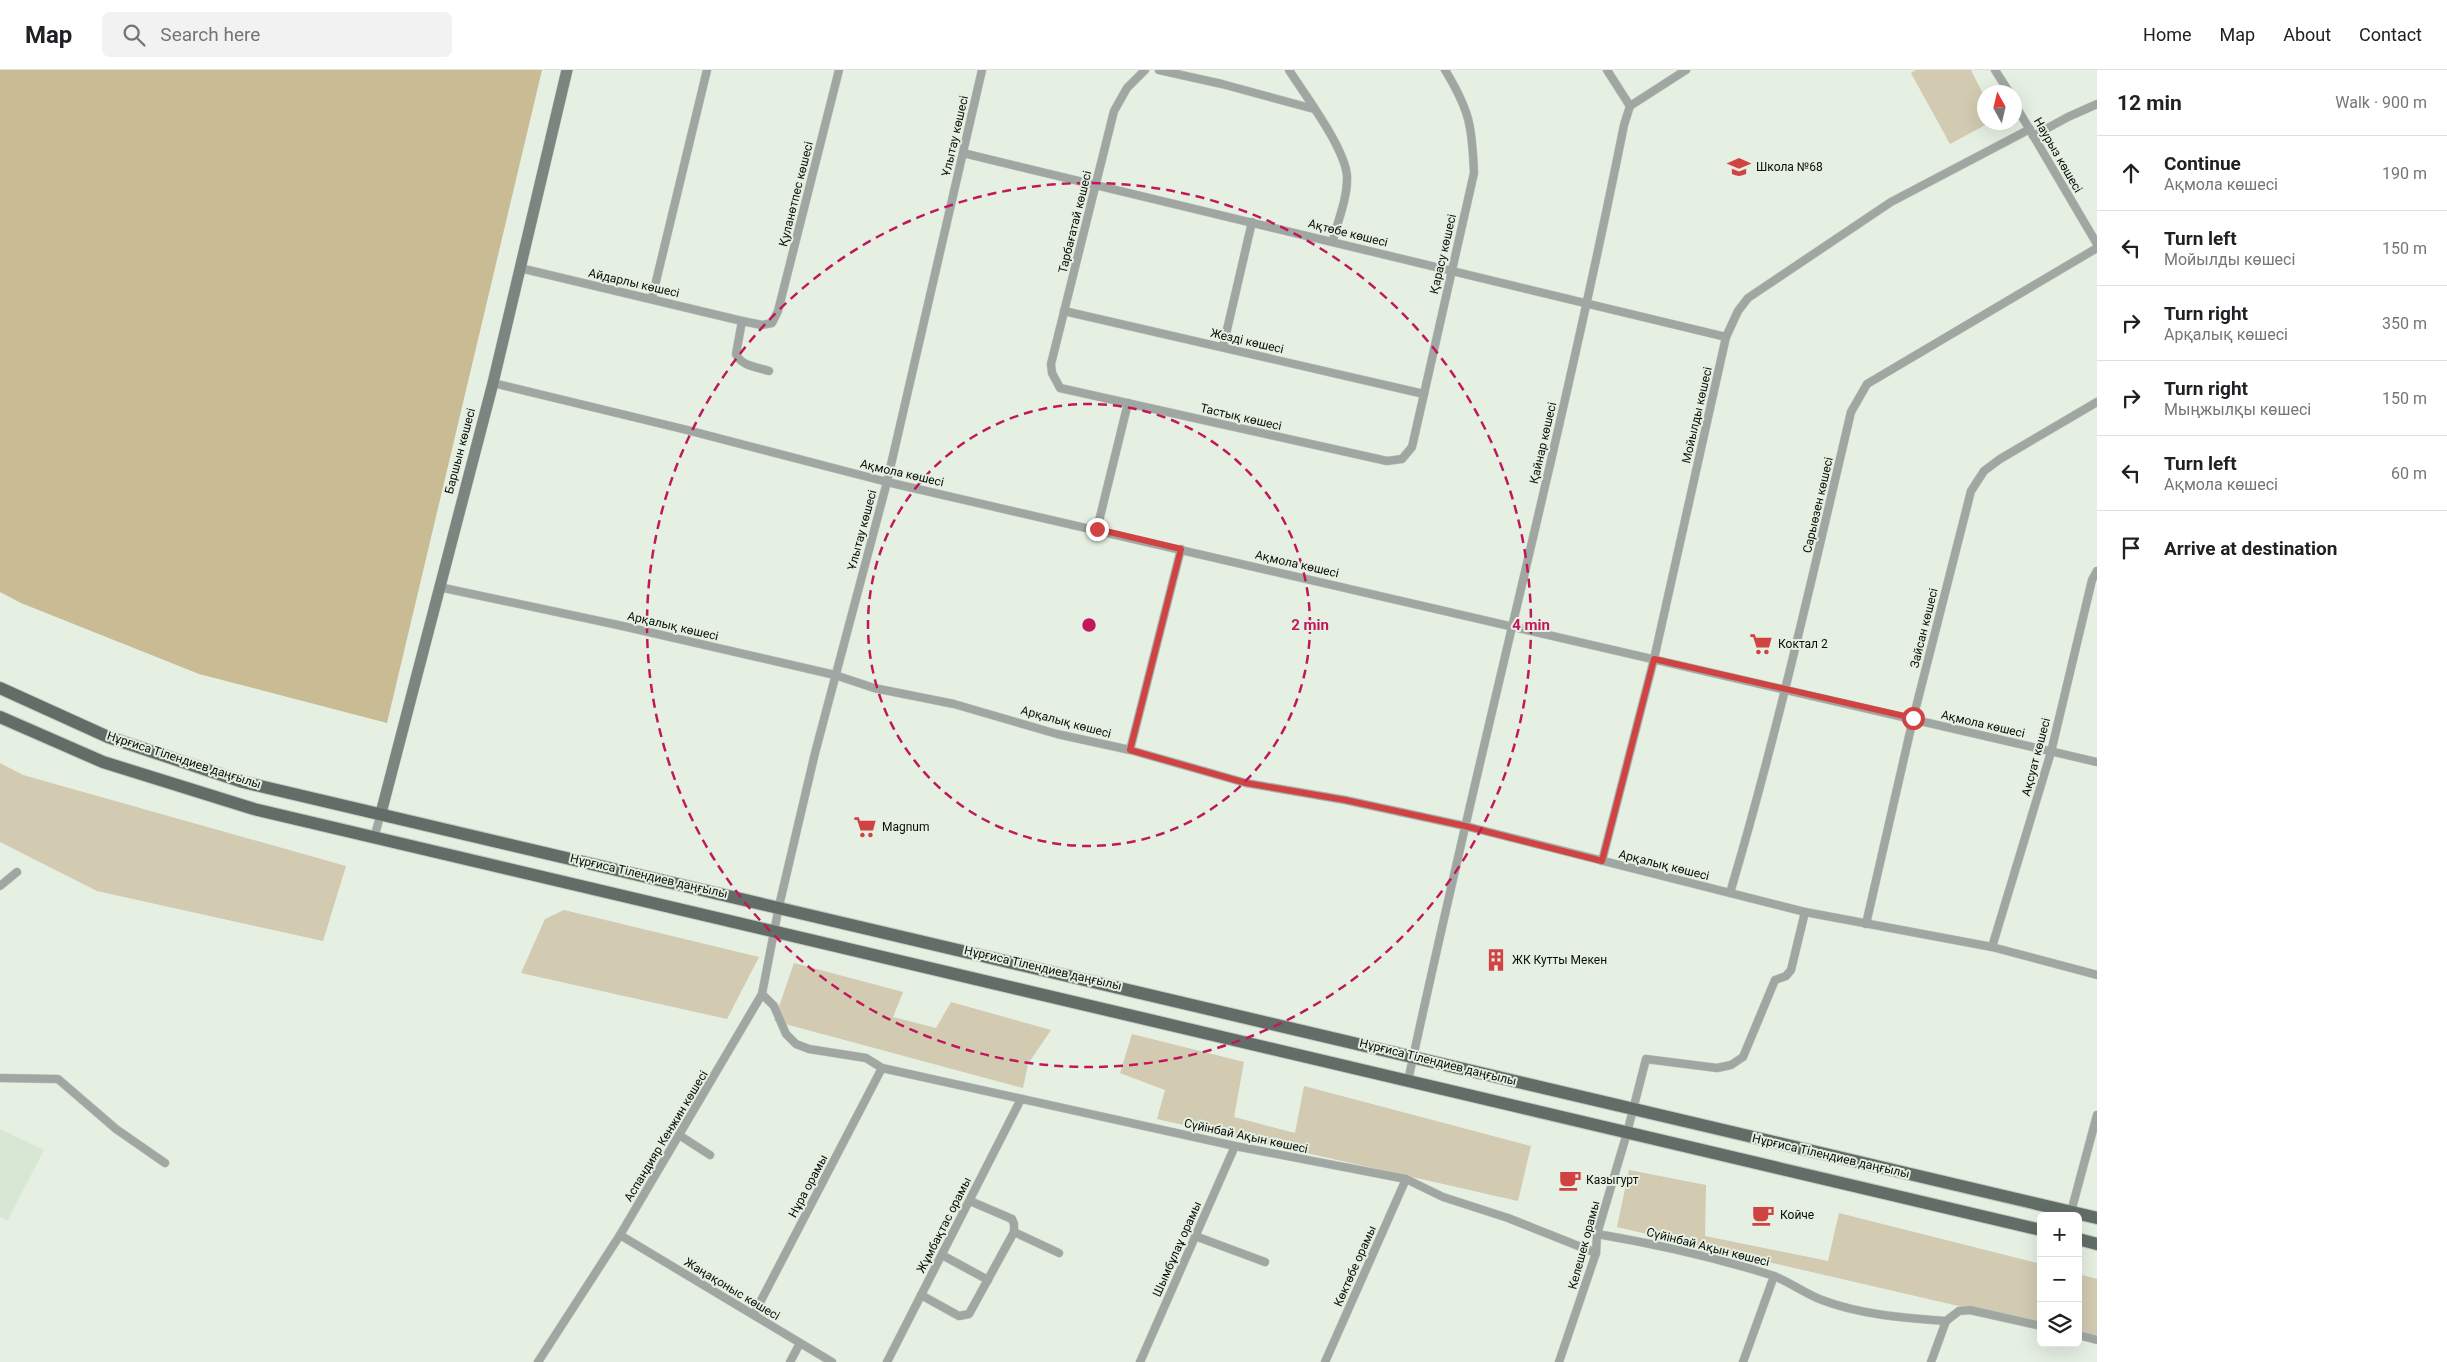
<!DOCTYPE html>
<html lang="en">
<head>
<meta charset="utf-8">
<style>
  :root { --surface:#fff; --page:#f2f2f2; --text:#202124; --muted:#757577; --line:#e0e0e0 }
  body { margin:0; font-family:Roboto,sans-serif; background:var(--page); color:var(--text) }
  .controls { position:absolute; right:15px; bottom:15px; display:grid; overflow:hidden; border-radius:8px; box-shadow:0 5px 20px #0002 }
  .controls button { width:45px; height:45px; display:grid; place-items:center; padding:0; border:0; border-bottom:1px solid var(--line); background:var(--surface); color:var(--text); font:25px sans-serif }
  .compass { position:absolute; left:1977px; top:15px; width:45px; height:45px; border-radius:50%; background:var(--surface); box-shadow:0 5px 20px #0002; rotate:352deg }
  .stop { position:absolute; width:15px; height:15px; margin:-11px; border:4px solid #d14242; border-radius:50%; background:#fff }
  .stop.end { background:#d14242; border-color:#fff; box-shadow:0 1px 5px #0008 }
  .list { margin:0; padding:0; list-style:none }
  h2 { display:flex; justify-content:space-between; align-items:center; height:65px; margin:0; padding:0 20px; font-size:21px }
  h2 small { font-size:16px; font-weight:400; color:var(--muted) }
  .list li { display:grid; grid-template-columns:32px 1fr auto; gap:15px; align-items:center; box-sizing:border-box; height:75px; padding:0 20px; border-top:1px solid var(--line) }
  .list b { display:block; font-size:19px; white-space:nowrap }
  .list p { margin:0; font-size:16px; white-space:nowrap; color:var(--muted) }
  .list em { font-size:16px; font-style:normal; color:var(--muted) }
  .icon { flex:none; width:28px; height:28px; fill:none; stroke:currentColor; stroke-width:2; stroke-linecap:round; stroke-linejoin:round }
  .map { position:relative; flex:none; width:2097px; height:1292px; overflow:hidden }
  header { display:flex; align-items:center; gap:30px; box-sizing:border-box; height:70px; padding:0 25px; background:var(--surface); border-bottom:1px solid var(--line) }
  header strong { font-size:24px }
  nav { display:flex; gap:28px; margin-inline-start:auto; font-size:18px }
  .search { width:350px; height:45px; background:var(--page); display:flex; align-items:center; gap:12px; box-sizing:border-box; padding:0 18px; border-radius:8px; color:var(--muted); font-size:19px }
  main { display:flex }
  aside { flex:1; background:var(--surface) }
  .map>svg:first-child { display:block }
  .built { fill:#d8e7d3 }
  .green { fill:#d2cab1 }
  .forest { fill:#c9bc94 }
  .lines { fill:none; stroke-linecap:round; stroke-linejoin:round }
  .street-casing { stroke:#c2cbbf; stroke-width:9 }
  .secondary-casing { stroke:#c2cbbf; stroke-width:12 }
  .primary-casing { stroke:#c2cbbf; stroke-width:14 }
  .street { stroke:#a0a7a3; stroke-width:8 }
  .secondary { stroke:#7c8580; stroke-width:11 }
  .primary { stroke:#626d67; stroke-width:12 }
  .route { stroke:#d14242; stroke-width:6 }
  .ring { fill:none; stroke:#c2185b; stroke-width:2.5; stroke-dasharray:9 6 }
  .labels { text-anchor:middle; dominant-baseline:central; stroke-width:4; stroke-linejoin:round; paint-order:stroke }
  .street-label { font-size:12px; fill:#0a0d09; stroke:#e5efe2 }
  .poi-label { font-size:12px; fill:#0a0d09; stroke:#e5efe2; text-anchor:start }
  .centre { fill:#c2185b; stroke:#e5efe2; stroke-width:2.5 }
  .ring-label { font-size:15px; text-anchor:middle; font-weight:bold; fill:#c2185b; stroke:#e5efe2; stroke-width:4; stroke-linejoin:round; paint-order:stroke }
</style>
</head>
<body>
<header>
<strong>Map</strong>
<div class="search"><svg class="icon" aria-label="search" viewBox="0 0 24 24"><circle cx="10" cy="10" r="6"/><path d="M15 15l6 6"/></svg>Search here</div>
<nav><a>Home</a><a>Map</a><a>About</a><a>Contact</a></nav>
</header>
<main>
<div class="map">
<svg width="2097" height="1292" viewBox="0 0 2097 1292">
  <rect width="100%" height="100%" fill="#e5efe2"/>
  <path class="built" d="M0 1059 44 1080 7 1151 0 1147Z"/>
  <g class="green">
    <path d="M1916 0H1971L1984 26V52L1989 53 1950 74 1911 3Z"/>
    <path d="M0 693 23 705 346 796 323 871 97 821 0 772Z"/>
    <path d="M564 840 759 887 727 949 521 903 545 849Z"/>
    <path d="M794 893 903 922 893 947 936 958 951 932 1051 960 1028 994 1023 1018 774 951Z"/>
    <path d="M1132 964 1244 992 1234 1047 1295 1063 1304 1016 1531 1076 1518 1131 1157 1049 1165 1020 1120 1003Z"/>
    <path d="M1629 1100 1706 1115 1705 1166 1828 1191 1839 1143 2041 1194V1255L1617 1157Z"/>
    <path d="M2078 1204 2097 1209V1268L2078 1264Z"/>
  </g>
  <path class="forest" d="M0 0H542L387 653 199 604 21 533 0 522Z"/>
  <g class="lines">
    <defs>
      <g id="street">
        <path d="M1145 0 1127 18 1114 41 1051 294 1052 303 1060 318 1387 391 1402 389 1412 377 1474 103C1472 56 1470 41 1445 0"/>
        <path d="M1159 0 1222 14 1314 39"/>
        <path d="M1289 0C1305 25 1345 78 1347 106 1348 127 1338 150 1333 170"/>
        <path d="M1995 0 2009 22"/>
        <path d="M2014 33 2097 174"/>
        <path d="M1630 36 1686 0"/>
        <path d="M2033 66 2068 47 2097 34"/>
        <path d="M963 83 1726 267"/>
        <path d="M520 198 742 251 762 255 772 253 778 241 839 0"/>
        <path d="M652 228 707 0"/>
        <path d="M1064 241 1424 324"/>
        <path d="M742 251 736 284C741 296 757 297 769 301"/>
        <path d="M1223 277 1252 152"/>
        <path d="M493 313 687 360 887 412 2097 692"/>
        <path d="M1097 459 1128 333"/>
        <path d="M439 517 618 555 835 605 874 618 954 634 1057 664 1130 680 1246 713 1345 730 1465 756 1805 842 1992 877 2097 905"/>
        <path d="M1130 680 1181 479"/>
        <path d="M374 768 381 743"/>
        <path d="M1602 791 1654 589 1726 267 1738 241 1748 228 1891 132 2030 59"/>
        <path d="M0 816 17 802"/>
        <path d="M1730 823C1777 665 1813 503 1851 342L1867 314 2097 178"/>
        <path d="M1866 854 1913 649 1971 421 1984 401 2000 389 2097 332"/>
        <path d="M1992 877 2051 682 2092 510 2097 501"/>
        <path d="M762 924 774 936 786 964 796 974 809 979 866 988 882 998 1235 1076 1406 1109 1443 1127 1508 1148 1596 1183"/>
        <path d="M0 1008 58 1009 116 1059 165 1093"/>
        <path d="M1408 1011C1476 692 1560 376 1624 55L1630 36 1607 0"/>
        <path d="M679 1065 710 1085"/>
        <path d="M2071 1142 2097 1045"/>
        <path d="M1014 1162 1059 1183"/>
        <path d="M1597 1164C1656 1174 1714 1187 1771 1205 1789 1211 1805 1224 1822 1230 1861 1245 1906 1248 1946 1251L1959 1241 1970 1240 2041 1256"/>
        <path d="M620 1165 832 1292"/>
        <path d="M1195 1166 1265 1192"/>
        <path d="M942 1185 988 1210"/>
        <path d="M921 1225 959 1246 969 1244 1014 1162V1154L1012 1149 970 1131"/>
        <path d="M754 1244 882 998"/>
        <path d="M2078 1265 2097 1270"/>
        <path d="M538 1292 620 1165 762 924 779 836 815 683 887 412 982 0"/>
        <path d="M790 1292 800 1273"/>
        <path d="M887 1292 1021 1029"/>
        <path d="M1140 1292 1235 1076"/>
        <path d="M1325 1292 1406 1109"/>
        <path d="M1559 1292 1596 1183 1597 1164 1627 1063 1646 989 1717 998 1731 995 1743 987 1775 910 1786 906 1791 900 1805 842"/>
        <path d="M1743 1292 1774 1206"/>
        <path d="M1931 1292 1946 1251"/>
      </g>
      <path id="secondary" d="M381 743 493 313 567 0"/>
      <g id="primary">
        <path d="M0 618 108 667 243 712 2097 1148"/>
        <path d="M0 647 103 692 254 739 2041 1160"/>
        <path d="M2078 1169 2097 1174"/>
      </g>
    </defs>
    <use href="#street" class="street-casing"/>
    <use href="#secondary" class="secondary-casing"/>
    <use href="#primary" class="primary-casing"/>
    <use href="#street" class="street"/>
    <use href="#secondary" class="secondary"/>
    <use href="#primary" class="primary"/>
  </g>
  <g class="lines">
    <path class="route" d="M1097 459 1181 479 1130 680 1246 713 1345 730 1465 756 1602 791 1654 589 1913 648"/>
  </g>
  <g class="ring">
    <circle cx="1089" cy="555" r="221"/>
    <circle cx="1089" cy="555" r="442"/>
  </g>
  <defs>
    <symbol id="school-bare" viewBox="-9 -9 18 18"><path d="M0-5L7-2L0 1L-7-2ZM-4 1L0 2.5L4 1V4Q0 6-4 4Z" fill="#d14242" stroke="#e5efe2" stroke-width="2.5" paint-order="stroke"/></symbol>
    <symbol id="supermarket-bare" viewBox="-9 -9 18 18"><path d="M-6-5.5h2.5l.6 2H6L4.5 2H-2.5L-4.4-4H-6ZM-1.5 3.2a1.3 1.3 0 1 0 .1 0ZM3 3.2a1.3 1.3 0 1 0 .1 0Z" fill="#d14242" stroke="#e5efe2" stroke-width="2.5" paint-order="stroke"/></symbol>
    <symbol id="building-bare" viewBox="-9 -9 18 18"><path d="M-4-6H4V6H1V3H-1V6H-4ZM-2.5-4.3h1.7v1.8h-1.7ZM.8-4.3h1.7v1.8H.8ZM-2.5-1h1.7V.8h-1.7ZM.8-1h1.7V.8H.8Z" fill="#d14242" stroke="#e5efe2" stroke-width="2.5" paint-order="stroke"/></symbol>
    <symbol id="cafe-bare" viewBox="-9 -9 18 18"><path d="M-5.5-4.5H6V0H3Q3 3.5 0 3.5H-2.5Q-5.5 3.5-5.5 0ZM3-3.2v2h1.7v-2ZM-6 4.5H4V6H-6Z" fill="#d14242" stroke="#e5efe2" stroke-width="2.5" paint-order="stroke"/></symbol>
  </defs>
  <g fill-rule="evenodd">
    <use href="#school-bare" x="1723" y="81" width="32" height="32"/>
    <use href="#supermarket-bare" x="1745" y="558" width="32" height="32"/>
    <use href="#supermarket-bare" x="849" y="741" width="32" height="32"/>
    <use href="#building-bare" x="1480" y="874" width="32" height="32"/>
    <use href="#cafe-bare" x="1554" y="1094" width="32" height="32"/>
    <use href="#cafe-bare" x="1747" y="1129" width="32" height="32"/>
  </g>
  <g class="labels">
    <g class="street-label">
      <text transform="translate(955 66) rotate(-77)">Ұлытау көшесі</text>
      <text transform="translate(2058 85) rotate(60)">Наурыз көшесі</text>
      <text transform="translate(796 124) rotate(-76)">Қуланөтпес көшесі</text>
      <text transform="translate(1075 152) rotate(-76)">Тарбағатай көшесі</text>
      <text transform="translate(1348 163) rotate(14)">Ақтөбе көшесі</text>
      <text transform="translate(1443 184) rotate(-77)">Қарасу көшесі</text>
      <text transform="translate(634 213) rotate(13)">Айдарлы көшесі</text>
      <text transform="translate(1247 271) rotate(13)">Жезді көшесі</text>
      <text transform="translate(1697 345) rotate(-77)">Мойылды көшесі</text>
      <text transform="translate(1241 347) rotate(13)">Тастық көшесі</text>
      <text transform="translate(1543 373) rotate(-77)">Қайнар көшесі</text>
      <text transform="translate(460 381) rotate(-75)">Баршын көшесі</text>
      <text transform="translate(902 403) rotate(13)">Ақмола көшесі</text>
      <text transform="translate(1818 435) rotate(-77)">Сарыөзен көшесі</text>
      <text transform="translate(862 460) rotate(-75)">Ұлытау көшесі</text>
      <text transform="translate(1297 494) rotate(13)">Ақмола көшесі</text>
      <text transform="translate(673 556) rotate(13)">Арқалық көшесі</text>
      <text transform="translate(1924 558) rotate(-76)">Зайсан көшесі</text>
      <text transform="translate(1066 652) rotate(15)">Арқалық көшесі</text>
      <text transform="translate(1983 654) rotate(13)">Ақмола көшесі</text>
      <text transform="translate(2036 687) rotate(-75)">Ақсуат көшесі</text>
      <text transform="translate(184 690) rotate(18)">Нұрғиса Тілендиев даңғылы</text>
      <text transform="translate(1664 795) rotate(14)">Арқалық көшесі</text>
      <text transform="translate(649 806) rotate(13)">Нұрғиса Тілендиев даңғылы</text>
      <text transform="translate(1043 898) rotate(13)">Нұрғиса Тілендиев даңғылы</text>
      <text transform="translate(1438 992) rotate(14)">Нұрғиса Тілендиев даңғылы</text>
      <text transform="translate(666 1066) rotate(-59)">Аспандияр Кенжин көшесі</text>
      <text transform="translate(1246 1066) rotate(12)">Сүйінбай Ақын көшесі</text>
      <text transform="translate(1831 1086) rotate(13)">Нұрғиса Тілендиев даңғылы</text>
      <text transform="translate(808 1116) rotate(-62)">Нұра орамы</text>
      <text transform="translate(944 1155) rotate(-63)">Жұмбақтас орамы</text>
      <text transform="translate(1584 1175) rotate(-75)">Келешек орамы</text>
      <text transform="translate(1708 1177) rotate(14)">Сүйінбай Ақын көшесі</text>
      <text transform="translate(1177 1179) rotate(-66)">Шымбұлаұ орамы</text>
      <text transform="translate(1355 1196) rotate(-66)">Көктөбе орамы</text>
      <text transform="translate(732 1219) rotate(31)">Жаңақоныс көшесі</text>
    </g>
    <g class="poi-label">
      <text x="1756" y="97">Школа №68</text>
      <text x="1778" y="574">Коктал 2</text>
      <text x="882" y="757">Magnum</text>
      <text x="1512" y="890">ЖК Кутты Мекен</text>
      <text x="1586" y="1110">Казыгурт</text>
      <text x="1780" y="1145">Койче</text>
    </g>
  </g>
  <circle cx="1089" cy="555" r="8" class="centre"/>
  <g class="ring-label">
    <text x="1310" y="560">2 min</text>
    <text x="1531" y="560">4 min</text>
  </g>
</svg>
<div class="controls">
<button>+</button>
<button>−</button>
<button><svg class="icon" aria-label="layers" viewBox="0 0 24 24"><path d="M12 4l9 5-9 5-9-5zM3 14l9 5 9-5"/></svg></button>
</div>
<svg class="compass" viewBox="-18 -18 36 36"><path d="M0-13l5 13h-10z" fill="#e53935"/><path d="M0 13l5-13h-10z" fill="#757577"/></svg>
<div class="stop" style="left:1913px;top:648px"></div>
<div class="stop end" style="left:1097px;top:459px"></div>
</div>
<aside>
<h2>12 min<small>Walk · 900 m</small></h2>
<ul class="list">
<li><svg class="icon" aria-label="ahead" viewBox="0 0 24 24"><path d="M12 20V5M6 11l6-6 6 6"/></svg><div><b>Continue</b><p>Ақмола көшесі</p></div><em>190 m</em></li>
<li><svg class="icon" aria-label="left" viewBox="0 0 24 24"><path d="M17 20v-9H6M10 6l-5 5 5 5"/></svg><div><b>Turn left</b><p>Мойылды көшесі</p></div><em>150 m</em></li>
<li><svg class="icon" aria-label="right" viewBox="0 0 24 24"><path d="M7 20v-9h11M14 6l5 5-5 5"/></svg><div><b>Turn right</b><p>Арқалық көшесі</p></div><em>350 m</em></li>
<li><svg class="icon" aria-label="right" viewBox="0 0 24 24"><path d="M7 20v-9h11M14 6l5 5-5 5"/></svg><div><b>Turn right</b><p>Мыңжылқы көшесі</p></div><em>150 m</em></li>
<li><svg class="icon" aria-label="left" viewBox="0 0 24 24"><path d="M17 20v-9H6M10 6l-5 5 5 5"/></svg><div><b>Turn left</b><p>Ақмола көшесі</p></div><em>60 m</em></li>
<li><svg class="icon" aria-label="arrive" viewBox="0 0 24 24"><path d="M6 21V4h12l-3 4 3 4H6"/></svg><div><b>Arrive at destination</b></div></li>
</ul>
</aside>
</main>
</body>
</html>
